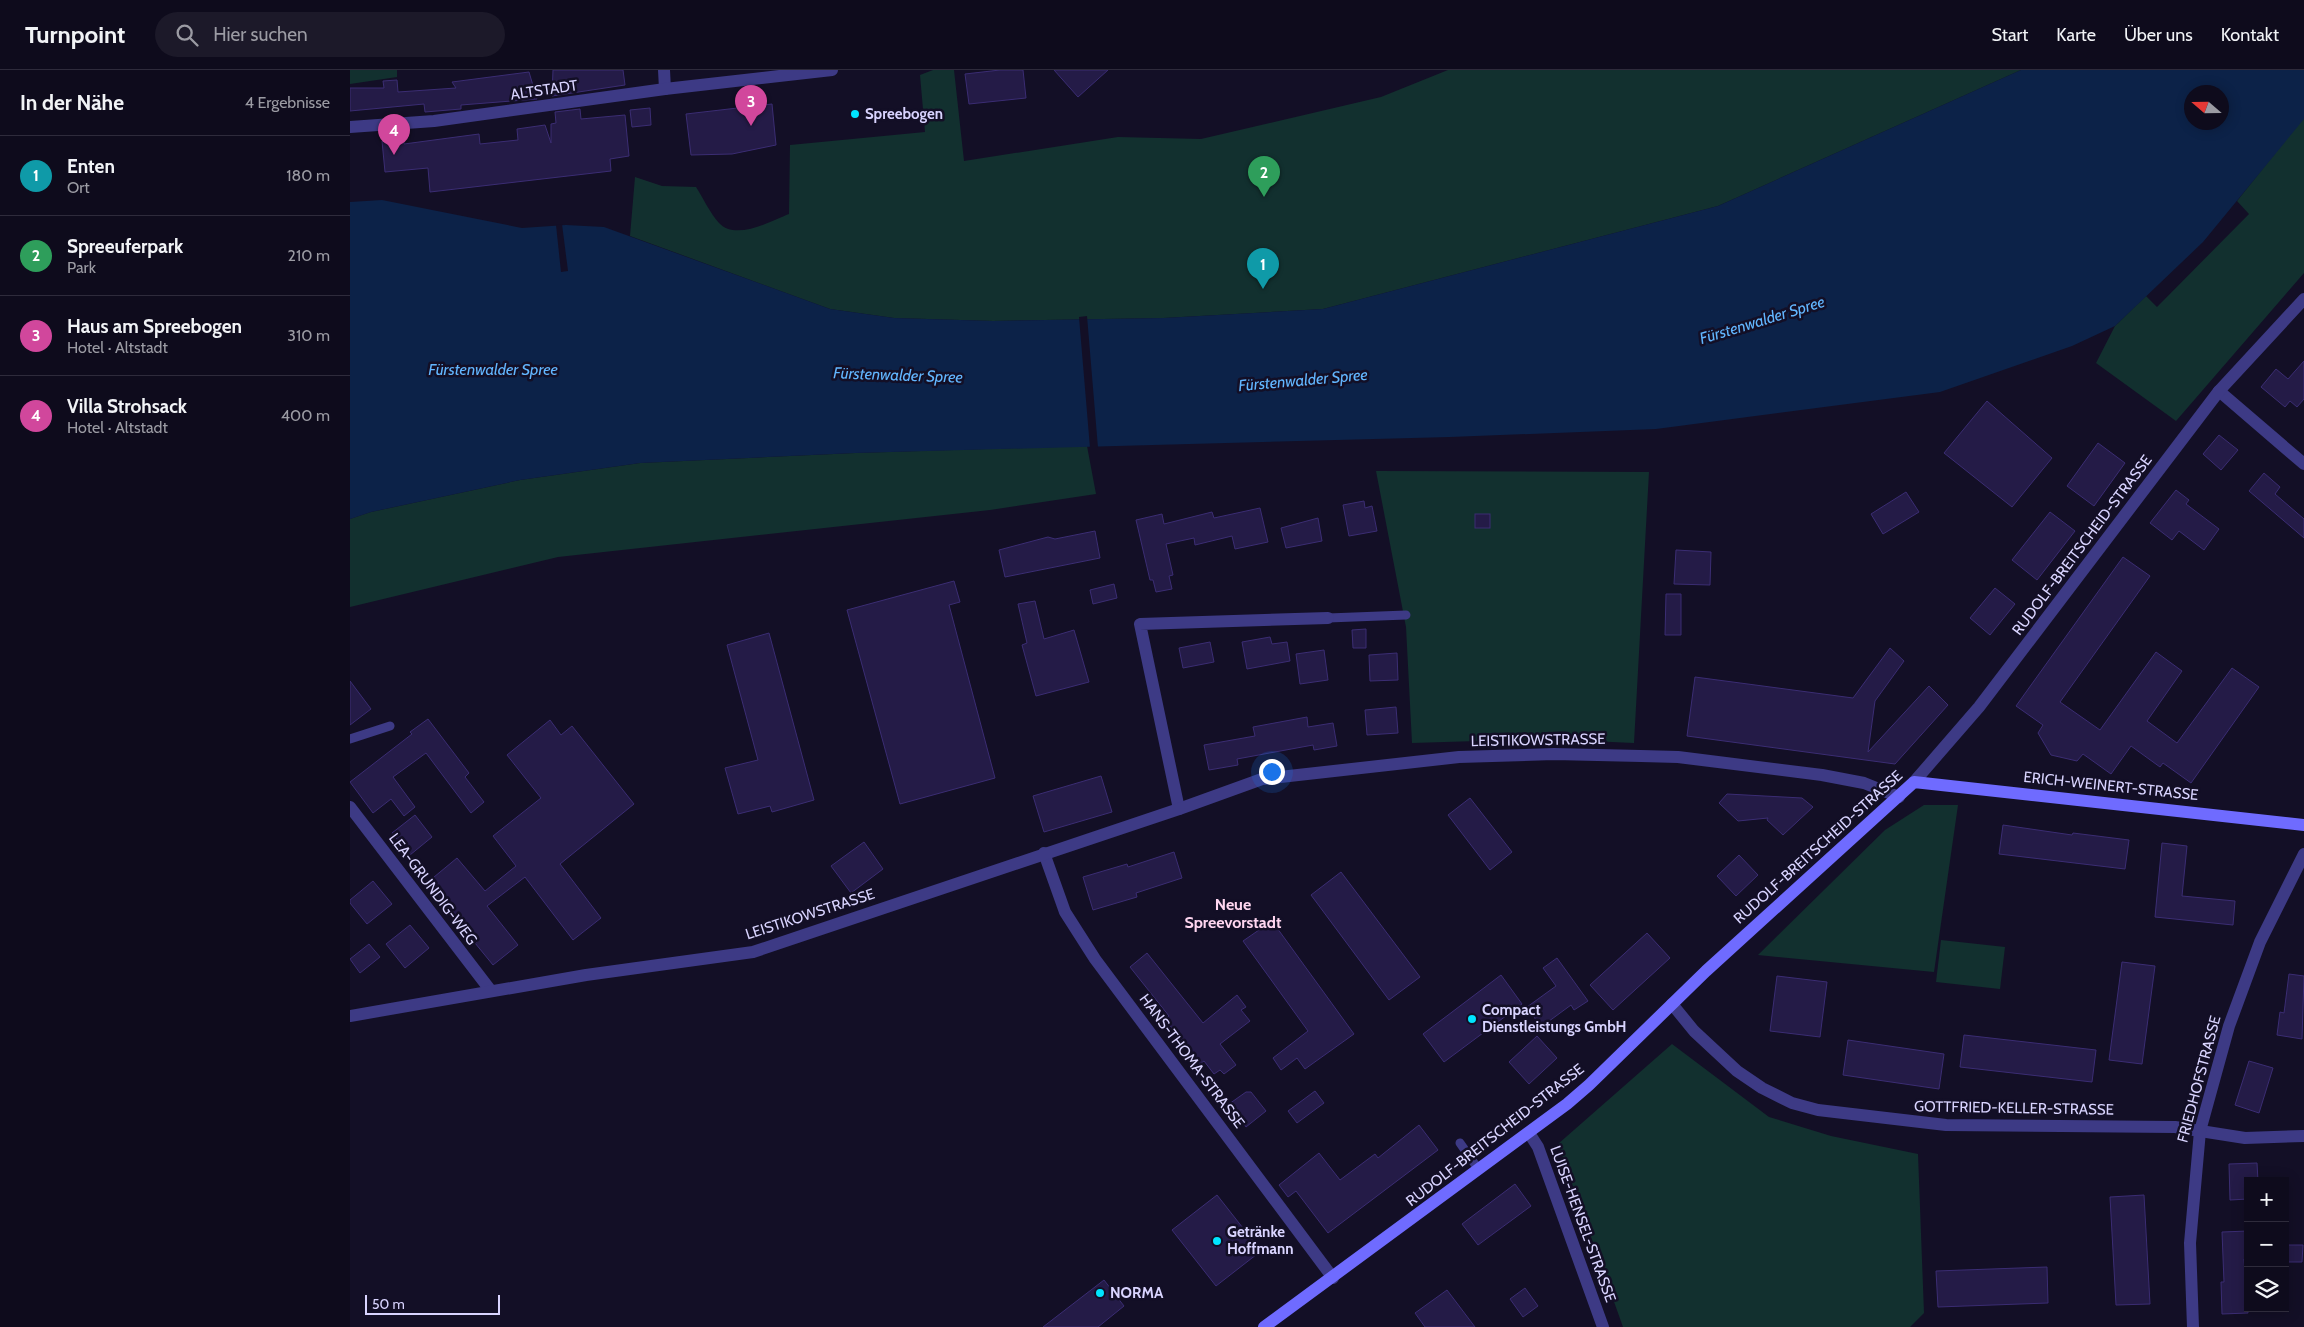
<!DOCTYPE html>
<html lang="de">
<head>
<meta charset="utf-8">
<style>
  :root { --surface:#0e0b1c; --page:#1c1929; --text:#f1f3f6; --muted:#9b9ba3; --line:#2e2b3b; --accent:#1a73e8 }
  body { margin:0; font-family:Cabin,sans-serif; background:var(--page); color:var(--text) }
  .controls { position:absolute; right:15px; bottom:15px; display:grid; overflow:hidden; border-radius:0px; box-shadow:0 2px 12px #0003 }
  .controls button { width:45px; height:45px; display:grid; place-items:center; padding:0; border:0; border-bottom:1px solid var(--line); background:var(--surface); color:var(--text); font:25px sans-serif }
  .compass { position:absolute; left:1834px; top:15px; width:45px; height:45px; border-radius:50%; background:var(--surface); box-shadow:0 2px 12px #0003; rotate:290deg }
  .scale { position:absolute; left:15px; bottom:12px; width:135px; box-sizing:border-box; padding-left:5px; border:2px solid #d9d4ff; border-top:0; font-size:14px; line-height:18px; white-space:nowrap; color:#d9d4ff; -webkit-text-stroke:4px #130f26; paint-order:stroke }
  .you { position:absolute; left:921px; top:701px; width:18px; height:18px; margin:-12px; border:4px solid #fff; border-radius:50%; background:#1a73e8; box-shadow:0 0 0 8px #1a73e833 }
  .badge { display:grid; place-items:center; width:32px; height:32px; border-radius:50%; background:var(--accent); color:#fff; font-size:16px; font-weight:700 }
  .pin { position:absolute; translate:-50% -41px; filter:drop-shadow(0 1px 2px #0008) }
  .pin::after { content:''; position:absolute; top:26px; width:18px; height:15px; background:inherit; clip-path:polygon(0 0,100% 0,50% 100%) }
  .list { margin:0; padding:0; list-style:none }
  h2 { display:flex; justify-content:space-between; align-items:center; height:65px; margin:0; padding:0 20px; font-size:21px }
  h2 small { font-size:16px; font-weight:400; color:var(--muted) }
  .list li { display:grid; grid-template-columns:32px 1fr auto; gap:15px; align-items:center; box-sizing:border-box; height:80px; padding:0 20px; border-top:1px solid var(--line) }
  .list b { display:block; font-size:19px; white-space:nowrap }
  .list p { margin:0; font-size:16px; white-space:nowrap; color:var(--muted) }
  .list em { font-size:16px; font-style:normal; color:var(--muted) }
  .icon { flex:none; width:28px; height:28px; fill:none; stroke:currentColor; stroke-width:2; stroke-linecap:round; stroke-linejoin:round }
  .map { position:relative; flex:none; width:1954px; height:1257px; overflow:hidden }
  header { display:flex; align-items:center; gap:30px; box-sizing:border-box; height:70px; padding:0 25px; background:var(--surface); border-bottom:1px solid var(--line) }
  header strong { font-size:24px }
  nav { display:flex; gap:28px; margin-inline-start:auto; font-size:18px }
  .search { width:350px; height:45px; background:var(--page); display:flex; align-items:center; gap:12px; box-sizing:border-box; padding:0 18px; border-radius:28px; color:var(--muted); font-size:19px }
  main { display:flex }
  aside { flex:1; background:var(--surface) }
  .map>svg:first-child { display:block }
  .green { fill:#12302f }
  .water { fill:#0c2248; fill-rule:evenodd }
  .pier { fill:#130f26 }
  .building { fill:#241b47; stroke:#3b2d73 }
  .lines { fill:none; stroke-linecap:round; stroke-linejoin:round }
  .lane { stroke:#3d3a85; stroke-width:9 }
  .street { stroke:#3d3a85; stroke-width:12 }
  .secondary { stroke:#6f6bff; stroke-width:12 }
  .poi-dot { fill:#00e5ff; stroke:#130f26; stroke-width:2 }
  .labels { text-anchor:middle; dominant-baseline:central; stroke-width:5; stroke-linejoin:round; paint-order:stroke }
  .street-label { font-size:15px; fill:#d9d4ff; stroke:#130f26 }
  .poi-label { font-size:15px; font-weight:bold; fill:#d9d4ff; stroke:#130f26; text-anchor:start }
  .water-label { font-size:16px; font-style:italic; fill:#62b6ff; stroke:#130f26 }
  .neighbourhood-label { font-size:16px; font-weight:bold; fill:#ffd6f0; stroke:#130f26 }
</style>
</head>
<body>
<header>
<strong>Turnpoint</strong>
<div class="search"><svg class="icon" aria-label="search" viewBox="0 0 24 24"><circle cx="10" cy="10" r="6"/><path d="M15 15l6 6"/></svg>Hier suchen</div>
<nav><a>Start</a><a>Karte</a><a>Über uns</a><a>Kontakt</a></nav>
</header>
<main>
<aside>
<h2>In der Nähe<small>4 Ergebnisse</small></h2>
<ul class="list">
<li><span class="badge" style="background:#0f9aa8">1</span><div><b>Enten</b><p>Ort</p></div><em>180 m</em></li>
<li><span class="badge" style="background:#2e9e5b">2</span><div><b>Spreeuferpark</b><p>Park</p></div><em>210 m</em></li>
<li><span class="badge" style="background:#d1479c">3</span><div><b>Haus am Spreebogen</b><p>Hotel · Altstadt</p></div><em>310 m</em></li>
<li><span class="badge" style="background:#d1479c">4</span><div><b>Villa Strohsack</b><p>Hotel · Altstadt</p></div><em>400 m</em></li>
</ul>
</aside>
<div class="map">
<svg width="1954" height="1257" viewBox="0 0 1954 1257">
  <rect width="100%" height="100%" fill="#130f26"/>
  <g class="green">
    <path d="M0 0H47V7L0 14Z"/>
    <path d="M583 0H604L614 91 768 67 851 69 1031 27 1098 0H1671L1368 136 973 239 814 248 643 251 544 248 480 239 280 166 285 107 312 116 346 117C353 128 360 143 369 153 386 171 421 151 439 144L440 75 575 62 570 5Z"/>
    <path d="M1954 47V203L1826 351 1746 293 1765 256 1796 226 1807 237 1899 144 1887 131Z"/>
    <path d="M737 376 746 424 640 440 208 487 0 537V449L21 442 170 410 290 393 505 383Z"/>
    <path d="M1026 401 1299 402 1284 673 1194 669 1062 673 1056 557Z"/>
    <path d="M1574 735H1608L1584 902 1408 885 1535 760Z"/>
    <path d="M1591 870 1655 877 1650 919 1586 912Z"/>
    <path d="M1322 974 1419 1047 1481 1066 1568 1084 1574 1243 1560 1257H1273L1208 1074Z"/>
  </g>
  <path class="water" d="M1671 0H1954V49L1949 55 1853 172 1765 256 1722 276 1590 322 1306 359 1100 367 505 383 290 393 170 410 21 442 0 449V132L32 130 172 158 216 155 254 157 480 239 544 248 643 251 814 248 973 239 1368 136ZM1842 22H1872V52H1842Z"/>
  <g class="pier">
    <path d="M212 154 218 201 211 202 206 155Z"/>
    <path d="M737 246 748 378H740L729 247Z"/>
  </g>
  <g class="building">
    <path d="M203 0H273L275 15 202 26Z"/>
    <path d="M650 0H673L676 28 619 34 615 4Z"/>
    <path d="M704 0H758L728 27Z"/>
    <path d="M179 2 187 29 111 35V39L75 42 74 34 0 41V18H34L33 11 47 10 48 22 106 18 102 12Z"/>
    <path d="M422 34 426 75 382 84 341 85 336 44Z"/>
    <path d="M300 38 301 55 282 57 280 40Z"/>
    <path d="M230 39 231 49 275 45 279 86 260 89 261 101 80 122 78 98 35 102 32 71 54 69V74L129 64 130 74 168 70 167 59 195 55 201 73V54L206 53 205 42Z"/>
    <path d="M1954 291V329L1947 337 1940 331 1935 337 1911 317 1926 299 1938 309Z"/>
    <path d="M1637 331 1702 388 1662 437 1594 383Z"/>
    <path d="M1869 365 1888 380 1871 400 1853 384Z"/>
    <path d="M1748 373 1775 393 1744 436 1717 416Z"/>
    <path d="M1914 403 1930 417 1925 424 1954 449V468L1899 421Z"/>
    <path d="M1826 420 1839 430 1836 434 1869 459 1854 480 1829 461 1822 470 1800 453Z"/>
    <path d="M1556 422 1569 442 1533 464 1521 444Z"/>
    <path d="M1014 431 1015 438 1022 436 1027 461 999 466 993 435Z"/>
    <path d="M910 438 918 472 885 479 882 466 845 475 844 468 816 474 823 505 819 506 822 519 806 522 803 510H800L786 450 812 444 814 454 862 442 864 448Z"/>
    <path d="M1700 442 1725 461 1687 510 1662 490Z"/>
    <rect x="1125" y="444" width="15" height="14"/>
    <path d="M968 448 972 471 936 478 931 458Z"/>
    <path d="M745 461 750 488 655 507 649 480 698 467 705 469Z"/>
    <path d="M1326 480 1361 482 1360 515 1324 514Z"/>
    <path d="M1773 487 1800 506 1710 632 1750 660 1806 582 1832 601 1797 651 1827 673 1882 598 1909 617 1841 713 1813 693 1810 697 1781 676 1761 704 1733 684 1727 691 1701 685 1688 663 1693 655 1666 636Z"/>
    <path d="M604 511 610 532 599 535 645 708 550 734 497 540Z"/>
    <path d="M764 514 767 528 743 534 740 520Z"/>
    <path d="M1645 518 1665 534 1640 565 1620 548Z"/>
    <path d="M1316 524H1331V565H1315Z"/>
    <path d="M685 531 694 569 724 560 739 612 686 626 672 575 677 573 668 534Z"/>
    <path d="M1016 559V578H1003L1002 560Z"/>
    <path d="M419 563 464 730 422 742 420 736 388 744 375 698 408 690 377 575Z"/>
    <path d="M920 567 922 574 937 572 940 591 897 599 892 572Z"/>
    <path d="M860 572 864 592 833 598 829 578Z"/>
    <path d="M1540 578 1554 591 1525 631 1518 682 1579 616 1598 635 1545 694 1337 666 1345 607 1503 628Z"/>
    <path d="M974 580 978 610 950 614 946 584Z"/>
    <path d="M1047 583 1048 610 1020 611 1019 585Z"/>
    <path d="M0 611 21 639 0 655Z"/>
    <path d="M1046 637 1048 663 1017 665 1015 640Z"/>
    <path d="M957 647 958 657 983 653 987 676 964 680 963 675 887 689 888 695 859 700 854 675 905 666 903 657Z"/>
    <path d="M78 649 119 703 115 707 134 732 121 743 76 683 43 707 65 737 54 746 41 729 23 743 0 712 62 664 60 662Z"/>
    <path d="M200 650 211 665 222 656 284 734 210 794 251 848 223 870 175 807 137 836 168 875 143 895 125 873 128 871 78 812 107 788 135 821 166 796 143 766 191 728 157 685Z"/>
    <path d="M751 706 762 742 694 762 683 726Z"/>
    <path d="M1377 724 1452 728 1463 737 1433 765 1417 750 1418 748 1388 751 1369 733Z"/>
    <path d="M1120 728 1162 782 1140 800 1098 745Z"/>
    <path d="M65 745 82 767 60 785 42 763Z"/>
    <path d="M1653 755 1722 765 1723 763 1779 770 1775 799 1649 784Z"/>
    <path d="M514 772 533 799 501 823 481 796Z"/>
    <path d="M1812 773 1837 776 1832 826 1885 831 1883 855 1805 847Z"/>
    <path d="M824 782 832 808 786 823 787 827 743 840 733 807 777 794 778 797Z"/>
    <path d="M1389 785 1408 805 1386 826 1367 806Z"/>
    <path d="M991 802 1070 907 1039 930 961 825Z"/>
    <path d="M23 811 42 834 17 854 0 833V830Z"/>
    <path d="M922 851 1004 964 955 999 947 988 931 1000 923 988 958 961 893 871Z"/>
    <path d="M60 855 79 878 55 898 36 874Z"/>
    <path d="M1297 863 1320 888 1263 940 1240 915Z"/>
    <path d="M19 874 30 887 10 903 0 889Z"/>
    <path d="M797 883 853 953 887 925 896 937 891 940 900 951 870 974 886 995 874 1004 870 1000 864 1004 854 991 850 994 815 949 819 946 780 897Z"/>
    <path d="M1207 888 1238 931 1224 940 1221 935 1191 957 1177 937 1206 916 1193 898Z"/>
    <path d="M1772 892 1805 896 1792 994 1759 990Z"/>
    <path d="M1939 904 1954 906 1952 969 1927 965 1930 942 1934 943Z"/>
    <path d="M1151 905 1172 934 1094 992 1073 964Z"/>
    <path d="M1427 906 1477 912 1470 967 1420 961Z"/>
    <path d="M1614 965 1746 980 1742 1012 1610 997Z"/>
    <path d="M1187 966 1207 988 1179 1014 1159 992Z"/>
    <path d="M1498 970 1594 984 1589 1019 1493 1005Z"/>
    <path d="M1899 991 1923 998 1909 1043 1885 1035Z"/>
    <path d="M965 1021 974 1033 947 1053 938 1041Z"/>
    <path d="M896 1022H901L916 1041 896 1057 879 1034Z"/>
    <path d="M1069 1055 1088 1080 978 1163 946 1121 938 1127 929 1115 969 1083 990 1110 1025 1084 1028 1088Z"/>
    <path d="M1907 1093 1908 1111H1898V1129L1880 1130 1879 1094Z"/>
    <path d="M1165 1114 1181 1136 1128 1175 1112 1154Z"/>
    <path d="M867 1125 911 1181 866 1216 822 1160Z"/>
    <path d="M1794 1125 1800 1234 1766 1235 1760 1127Z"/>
    <path d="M1898 1161V1189H1894L1898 1243 1872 1244 1871 1212H1874L1872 1162Z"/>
    <path d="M1937 1175H1953L1952 1192H1937Z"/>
    <path d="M1697 1197 1698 1233 1588 1237 1586 1201Z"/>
    <path d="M754 1210 774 1236 748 1257H693Z"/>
    <path d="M1175 1218 1188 1236 1173 1247 1160 1229Z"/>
    <path d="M1097 1220 1125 1257H1075L1065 1243Z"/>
  </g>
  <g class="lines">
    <g class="lane">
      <path d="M978 548 1056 545"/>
      <path d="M0 669 40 656"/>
      <path d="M1110 1073 1129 1100"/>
    </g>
    <g class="street">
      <path d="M314 0 315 19"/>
      <path d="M0 57 84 51 315 19 482 0"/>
      <path d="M1869 321 1954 394"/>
      <path d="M1564 712 1629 637 1869 321 1954 229"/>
      <path d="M0 737 141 921"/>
      <path d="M829 739 790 554 978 548"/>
      <path d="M694 783 715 842 745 889 983 1208"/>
      <path d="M1322 934 1344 961 1387 1001 1412 1018 1442 1033 1468 1040 1596 1055 1825 1057 1895 1068 1954 1066"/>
      <path d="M0 946 236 905 403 882 829 739 912 709 1109 687 1204 684 1291 686 1328 687 1472 705 1514 713 1549 727"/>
      <path d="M1179 1063 1188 1077 1253 1257"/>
      <path d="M1843 1257 1840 1173 1850 1061 1879 956 1910 872 1954 784"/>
    </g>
    <path class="secondary" d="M914 1257 1217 1034 1239 1015 1356 901 1564 712 1954 755"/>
  </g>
  <g class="poi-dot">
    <circle cx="505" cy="44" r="5"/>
    <circle cx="1122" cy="949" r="5"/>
    <circle cx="867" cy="1171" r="5"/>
    <circle cx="750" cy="1223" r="5"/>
  </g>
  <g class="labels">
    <g class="street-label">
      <text transform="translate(194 20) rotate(-8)">ALTSTADT</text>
      <text transform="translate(1732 475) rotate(-53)">RUDOLF-BREITSCHEID-STRASSE</text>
      <text transform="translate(1188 670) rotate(-1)">LEISTIKOWSTRASSE</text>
      <text transform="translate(1761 716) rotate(6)">ERICH-WEINERT-STRASSE</text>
      <text transform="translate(1468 777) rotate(-42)">RUDOLF-BREITSCHEID-STRASSE</text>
      <text transform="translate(83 819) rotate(53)">LEA-GRUNDIG-WEG</text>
      <text transform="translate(460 844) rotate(-18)">LEISTIKOWSTRASSE</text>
      <text transform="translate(842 991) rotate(53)">HANS-THOMA-STRASSE</text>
      <text transform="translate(1849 1009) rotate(-75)">FRIEDHOFSTRASSE</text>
      <text transform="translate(1664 1038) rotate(1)">GOTTFRIED-KELLER-STRASSE</text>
      <text transform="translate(1145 1065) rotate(-38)">RUDOLF-BREITSCHEID-STRASSE</text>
      <text transform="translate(1233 1154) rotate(70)">LUISE-HENSEL-STRASSE</text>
    </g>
    <g class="poi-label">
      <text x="515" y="44">Spreebogen</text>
      <text x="1132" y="940">Compact<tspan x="1132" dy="17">Dienstleistungs GmbH</tspan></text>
      <text x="877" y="1162">Getränke<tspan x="877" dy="17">Hoffmann</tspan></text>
      <text x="760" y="1223">NORMA</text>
    </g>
    <g class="water-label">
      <text transform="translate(1412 250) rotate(-17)">Fürstenwalder Spree</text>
      <text x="143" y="299">Fürstenwalder Spree</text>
      <text transform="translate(548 305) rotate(2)">Fürstenwalder Spree</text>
      <text transform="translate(953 310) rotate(-5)">Fürstenwalder Spree</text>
    </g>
    <g class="neighbourhood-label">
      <text x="883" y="834">Neue<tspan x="883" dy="18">Spreevorstadt</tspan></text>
    </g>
  </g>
</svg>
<div class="controls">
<button>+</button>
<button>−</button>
<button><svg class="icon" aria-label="layers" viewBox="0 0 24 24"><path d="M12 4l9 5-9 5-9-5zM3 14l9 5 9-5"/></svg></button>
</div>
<svg class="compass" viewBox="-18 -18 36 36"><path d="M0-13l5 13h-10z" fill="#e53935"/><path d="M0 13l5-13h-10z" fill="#9b9ba3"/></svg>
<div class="scale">50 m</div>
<div class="you"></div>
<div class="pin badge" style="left:913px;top:219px;background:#0f9aa8">1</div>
<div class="pin badge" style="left:914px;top:127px;background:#2e9e5b">2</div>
<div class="pin badge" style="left:401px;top:56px;background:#d1479c">3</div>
<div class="pin badge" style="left:44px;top:85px;background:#d1479c">4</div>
</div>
</main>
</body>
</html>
